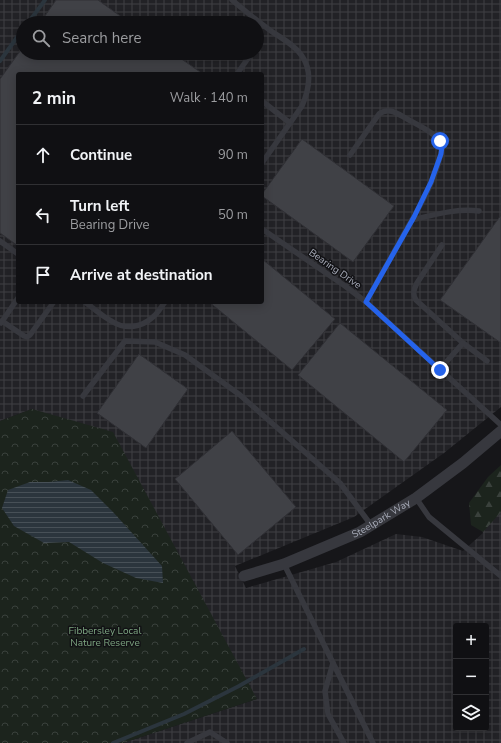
<!DOCTYPE html>
<html lang="en">
<head>
<meta charset="utf-8">
<style>
  :root { --surface:#101013; --page:#1e1e21; --text:#f1f3f6; --muted:#9c9da0; --line:#303033 }
  body { margin:0; font-family:"Nunito Sans",sans-serif; background:var(--page); color:var(--text) }
  .controls { position:absolute; right:12px; bottom:12px; display:grid; overflow:hidden; border-radius:4px; box-shadow:0 2px 10px #0003 }
  .controls button { width:36px; height:36px; display:grid; place-items:center; padding:0; border:0; border-bottom:1px solid var(--line); background:var(--surface); color:var(--text); font:20px sans-serif }
  .stop { position:absolute; width:12px; height:12px; margin:-9px; border:3px solid #2563eb; border-radius:50%; background:#fff }
  .stop.end { background:#2563eb; border-color:#fff; box-shadow:0 1px 4px #0008 }
  .list { margin:0; padding:0; list-style:none }
  h2 { display:flex; justify-content:space-between; align-items:center; height:52px; margin:0; padding:0 16px; font-size:17px }
  h2 small { font-size:13px; font-weight:400; color:var(--muted) }
  .list li { display:grid; grid-template-columns:26px 1fr auto; gap:12px; align-items:center; box-sizing:border-box; height:60px; padding:0 16px; border-top:1px solid var(--line) }
  .list b { display:block; font-size:15px; white-space:nowrap }
  .list p { margin:0; font-size:13px; white-space:nowrap; color:var(--muted) }
  .list em { font-size:13px; font-style:normal; color:var(--muted) }
  .icon { flex:none; width:22px; height:22px; fill:none; stroke:currentColor; stroke-width:2; stroke-linecap:round; stroke-linejoin:round }
  .map { position:relative; flex:none; width:501px; height:743px; overflow:hidden }
  .search { position:absolute; background:var(--surface); box-shadow:0 2px 10px #0003; left:16px; top:16px; width:248px; height:44px; display:flex; align-items:center; gap:10px; box-sizing:border-box; padding:0 14px; border-radius:22px; color:var(--muted); font-size:15px }
  .panel { position:absolute; background:var(--surface); box-shadow:0 2px 10px #0003; left:16px; top:72px; width:248px; height:232px; border-radius:4px }
  .map>svg:first-child { display:block }
  .industrial { fill:url(#industrial-grid); fill-rule:evenodd }
  .forest { fill:url(#forest-firs) }
  .park { fill:url(#park-crowns) }
  .water { fill:url(#water-rules) }
  .lines { fill:none; stroke-linecap:round; stroke-linejoin:round }
  .stream { stroke:#2b353d; stroke-width:4 }
  .building { fill:#404146; stroke:#303035 }
  .service { stroke:#37383e; stroke-width:5.5 }
  .minor { stroke:#37383e; stroke-width:11 }
  .route { stroke:#2563eb; stroke-width:5 }
  .labels { text-anchor:middle; dominant-baseline:central; stroke-width:3; stroke-linejoin:round; paint-order:stroke }
  .street-label { font-size:10px; fill:#a8acb9; stroke:#111114 }
  .park-label { font-size:10px; fill:#7da581; stroke:#111114 }
</style>
</head>
<body>
<div class="map">
<svg width="501" height="743" viewBox="0 0 501 743">
  <defs>
    <pattern id="industrial-grid" width="8" height="8" patternUnits="userSpaceOnUse"><rect width="8" height="8" fill="#222226"/><path d="M0 4h8M4 0v8" fill="none" stroke="#3f3f43"/></pattern>
    <pattern id="forest-firs" width="22" height="20" patternUnits="userSpaceOnUse"><rect width="22" height="20" fill="#1c241d"/><path d="M5 1l3.5 6h-7zM16 11l3.5 6h-7z" fill="#3a413c"/></pattern>
    <pattern id="park-crowns" width="20" height="18" patternUnits="userSpaceOnUse"><rect width="20" height="18" fill="#1c241d"/><path d="M2 6a3 3 0 1 1 6 0M12 15a3 3 0 1 1 6 0" fill="none" stroke="#3a413c"/></pattern>
    <pattern id="water-rules" width="6" height="5" patternUnits="userSpaceOnUse"><rect width="6" height="5" fill="#2b353d"/><path d="M0 2.5h6" fill="none" stroke="#475057"/></pattern>
  </defs>
  <rect width="100%" height="100%" fill="#161619"/>
  <path class="industrial" d="M0 0H501V407L444 453 354 517 235 566 246 588 336 562 396 534 422 537 463 551 483 533 478 517 501 494V743H123L257 699 32 409 0 421ZM23 23H257V53H23ZM18 74H262V302H18ZM456 626H486V728H456Z"/>
  <path class="forest" d="M501 465V512L483 532 471 525 469 503 488 477Z"/>
  <path class="park" d="M32 409 113 432 257 699 123 743H0V421Z"/>
  <path class="water" d="M68 480 91 490 113 512 162 566 163 583 136 578 103 563 69 542 44 543 14 526 2 508 8 490 30 482H49Z"/>
  <g class="lines">
    <g class="stream">
      <path d="M28 23 45 0"/>
      <path d="M0 61 23 29"/>
      <path d="M113 743 184 714 239 686 304 649"/>
    </g>
  </g>
  <g class="building">
    <path d="M56 0H98L130 23H40Z"/>
    <path d="M23 47V53H173L203 74H18V246L0 233V79Z"/>
    <path d="M302 139 394 206 353 262 262 196V194Z"/>
    <path d="M501 215V343L440 300Z"/>
    <path d="M262 259 335 319 292 370 209 302H262Z"/>
    <path d="M340 323 447 410 404 462 298 375Z"/>
    <path d="M139 354 188 389 146 448 97 413Z"/>
    <path d="M232 431 296 507 238 555 175 479Z"/>
  </g>
  <g class="lines">
    <g class="service">
      <path d="M232 0C245 11 257 21 271 31 281 38 295 45 302 56 313 72 309 90 302 106L262 163"/>
      <path d="M237 74 251 54"/>
      <path d="M262 101 290 123"/>
      <path d="M350 155 379 114C390 106 399 115 409 120 418 125 440 135 442 146 442 151 440 157 439 161 432 186 419 208 406 230 393 254 379 278 366 302"/>
      <path d="M412 220C434 215 456 208 479 211"/>
      <path d="M262 229 345 286 366 302 501 425"/>
      <path d="M0 241 18 254"/>
      <path d="M442 245 417 283C414 289 412 294 416 300L463 343 487 361"/>
      <path d="M85 302C94 309 103 317 113 322 126 330 142 327 153 317 158 313 161 307 165 302"/>
      <path d="M2 321 24 336 27 337 30 335 53 303 52 302"/>
      <path d="M1 323 18 298"/>
      <path d="M440 369 463 343"/>
      <path d="M83 396 125 341 155 342 185 355 240 395 340 483 371 525"/>
      <path d="M416 498 429 517 501 576"/>
      <path d="M284 564 333 663 373 743"/>
      <path d="M333 663 325 691 328 714 344 743"/>
      <path d="M187 743 210 732 227 743"/>
    </g>
    <path class="minor" id="s1" d="M244 576 284 564 360 532 416 498 463 463 501 431"/>
  </g>
  <g class="lines">
    <path class="route" d="M440 141 442 146 441 154 431 182 414 217 366 302 440 370"/>
  </g>
  <g class="labels">
    <g class="street-label">
      <text transform="translate(335 269) rotate(35)">Bearing Drive</text>
      <text stroke="none"><textPath href="#s1" startOffset="149">Steelpark Way</textPath></text>
    </g>
    <g class="park-label">
      <text x="105" y="631">Fibbersley Local<tspan x="105" dy="12">Nature Reserve</tspan></text>
    </g>
  </g>
</svg>
<div class="controls">
<button>+</button>
<button>−</button>
<button><svg class="icon" aria-label="layers" viewBox="0 0 24 24"><path d="M12 4l9 5-9 5-9-5zM3 14l9 5 9-5"/></svg></button>
</div>
<div class="stop" style="left:440px;top:141px"></div>
<div class="stop end" style="left:440px;top:370px"></div>
<div class="search"><svg class="icon" aria-label="search" viewBox="0 0 24 24"><circle cx="10" cy="10" r="6"/><path d="M15 15l6 6"/></svg>Search here</div>
<section class="panel">
<h2>2 min<small>Walk · 140 m</small></h2>
<ul class="list">
<li><svg class="icon" aria-label="ahead" viewBox="0 0 24 24"><path d="M12 20V5M6 11l6-6 6 6"/></svg><div><b>Continue</b></div><em>90 m</em></li>
<li><svg class="icon" aria-label="left" viewBox="0 0 24 24"><path d="M17 20v-9H6M10 6l-5 5 5 5"/></svg><div><b>Turn left</b><p>Bearing Drive</p></div><em>50 m</em></li>
<li><svg class="icon" aria-label="arrive" viewBox="0 0 24 24"><path d="M6 21V4h12l-3 4 3 4H6"/></svg><div><b>Arrive at destination</b></div></li>
</ul>
</section>
</div>
</body>
</html>
